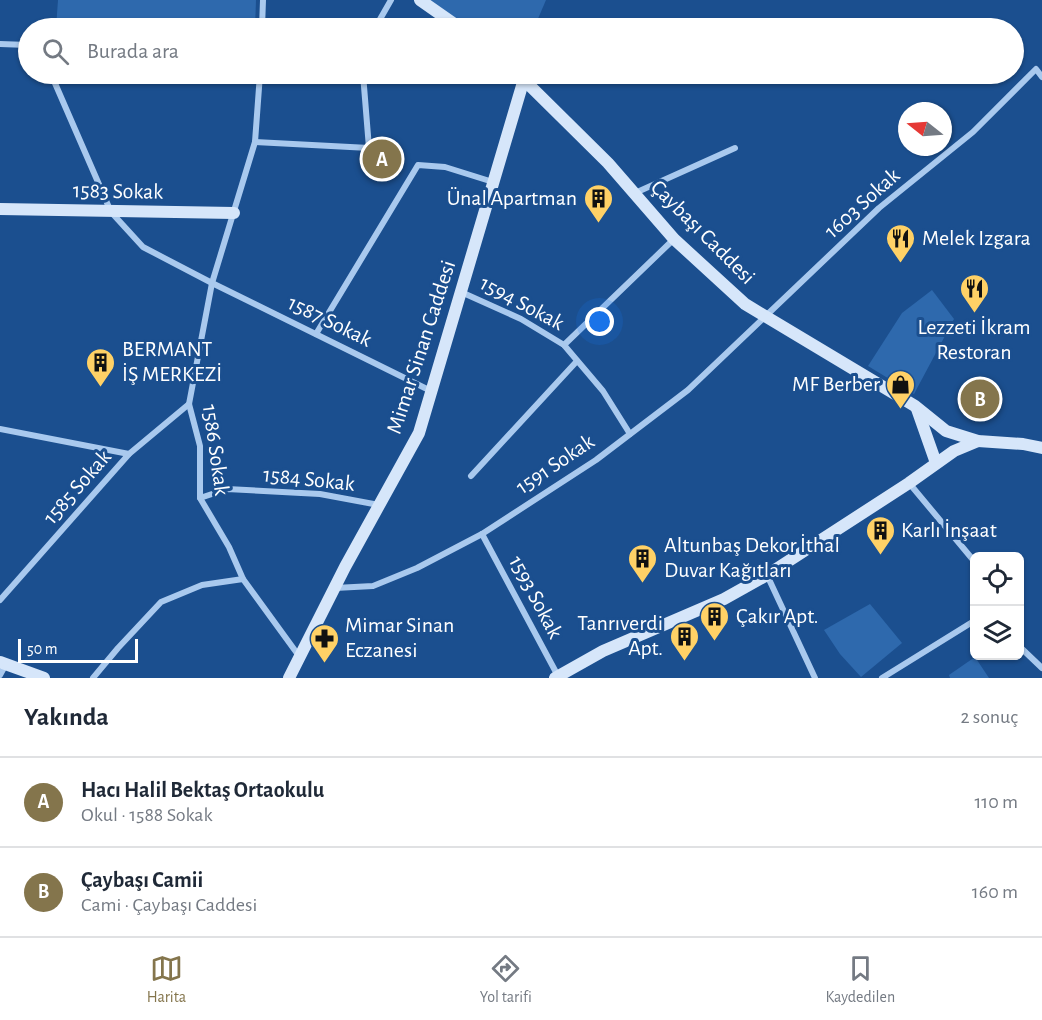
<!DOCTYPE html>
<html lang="tr">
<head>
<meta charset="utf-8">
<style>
  :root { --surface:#fff; --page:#f2f2f3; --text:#1f2937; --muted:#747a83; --line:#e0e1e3; --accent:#84754c }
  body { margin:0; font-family:"Alegreya Sans",sans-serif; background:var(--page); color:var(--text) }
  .controls { position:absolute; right:18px; bottom:18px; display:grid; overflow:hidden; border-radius:9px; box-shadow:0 2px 4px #0004 }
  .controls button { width:54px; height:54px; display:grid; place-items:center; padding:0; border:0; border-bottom:2px solid var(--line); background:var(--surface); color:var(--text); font:30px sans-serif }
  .compass { position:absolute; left:898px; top:102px; width:54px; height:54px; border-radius:50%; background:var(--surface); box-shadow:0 2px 4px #0004; rotate:287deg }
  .scale { position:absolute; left:18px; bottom:15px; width:120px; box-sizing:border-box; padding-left:6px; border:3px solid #fff; border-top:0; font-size:16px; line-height:21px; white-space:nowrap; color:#fff; -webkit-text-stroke:4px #1b4f8f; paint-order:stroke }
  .you { position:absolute; left:600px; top:322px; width:21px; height:21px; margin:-15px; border:4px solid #fff; border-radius:50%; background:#1a73e8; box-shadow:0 0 0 9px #1a73e833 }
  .badge { display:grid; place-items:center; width:39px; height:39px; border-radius:50%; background:var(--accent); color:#fff; font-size:20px; font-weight:700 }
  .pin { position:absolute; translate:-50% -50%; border:3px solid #fff; box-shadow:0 2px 6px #0006 }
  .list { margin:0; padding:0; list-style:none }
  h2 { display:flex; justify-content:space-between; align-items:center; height:78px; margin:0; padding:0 24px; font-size:26px }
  h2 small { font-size:20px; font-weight:400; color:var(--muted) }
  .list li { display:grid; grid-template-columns:39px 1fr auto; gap:18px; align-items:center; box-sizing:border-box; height:90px; padding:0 24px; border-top:2px solid var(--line) }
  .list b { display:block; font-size:22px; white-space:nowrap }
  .list p { margin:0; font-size:20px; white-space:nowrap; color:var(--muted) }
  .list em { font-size:20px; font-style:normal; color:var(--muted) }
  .icon { flex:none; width:33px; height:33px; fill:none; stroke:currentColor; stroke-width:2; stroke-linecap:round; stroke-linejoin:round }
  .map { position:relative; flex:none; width:1042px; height:678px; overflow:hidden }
  .search { position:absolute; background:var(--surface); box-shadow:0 2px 4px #0004; left:18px; right:18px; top:18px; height:66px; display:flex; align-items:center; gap:15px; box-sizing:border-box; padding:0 21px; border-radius:33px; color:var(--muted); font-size:22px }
  .sheet { height:258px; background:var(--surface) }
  nav { display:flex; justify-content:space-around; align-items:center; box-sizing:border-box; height:84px; border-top:2px solid var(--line); background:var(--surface); font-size:16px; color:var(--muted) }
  nav a { display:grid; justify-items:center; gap:3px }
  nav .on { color:var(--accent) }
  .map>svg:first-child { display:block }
  .green { fill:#2e69ad }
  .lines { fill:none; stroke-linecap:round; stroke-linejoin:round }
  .street { stroke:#a9c9ee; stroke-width:6 }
  .secondary { stroke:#d6e6fa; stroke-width:12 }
  .labels { text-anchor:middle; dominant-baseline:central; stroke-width:6; stroke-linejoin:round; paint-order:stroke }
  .street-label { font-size:22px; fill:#fff; stroke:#1b4f8f }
  .poi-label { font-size:22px; fill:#fff; stroke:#1b4f8f; text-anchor:start }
</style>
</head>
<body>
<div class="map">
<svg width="1042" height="678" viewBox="0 0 1042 678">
  <rect width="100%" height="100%" fill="#1b4f8f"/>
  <g class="green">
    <path d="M58 0H256L255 28H56Z"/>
    <path d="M429 0H546L534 28H470Z"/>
    <path d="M932 290 954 319 914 394 868 366 902 313Z"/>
    <path d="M870 604 902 643 861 677 840 654 824 630Z"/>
    <path d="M975 657 989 678H950L949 675Z"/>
  </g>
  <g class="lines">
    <g class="street">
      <path d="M262 28 263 0"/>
      <path d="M375 28 391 0"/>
      <path d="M0 44 28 45"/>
      <path d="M51 74 111 212 143 247 212 283 431 391"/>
      <path d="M260 74 255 142 212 283 189 404 200 446V498L229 547 243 579 299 656"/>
      <path d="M255 142 369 148 363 74"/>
      <path d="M635 193 735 148"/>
      <path d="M461 292 521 319 564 345 603 391 630 434"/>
      <path d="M316 334 418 165 445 167 493 182"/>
      <path d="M564 345 674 239"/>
      <path d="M0 429 129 454"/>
      <path d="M471 476 577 361"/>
      <path d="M909 483 974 561"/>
      <path d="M200 498 227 489 320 494 379 505"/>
      <path d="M482 534 558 676"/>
      <path d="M767 575 815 678"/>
      <path d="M335 588 373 586 417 568 482 534 596 460 688 390 879 208 973 132 1036 69 1042 77"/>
      <path d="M0 600 129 454 189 404"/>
      <path d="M1020 647 1042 668"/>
      <path d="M0 675 6 664"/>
      <path d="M93 678 118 648 161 602 202 585 243 579"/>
      <path d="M882 678 974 621"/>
    </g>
    <g class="secondary">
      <path d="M420 0 460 28"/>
      <path d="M518 74 608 163 674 239 745 304 915 406 946 431 978 441 1023 444 1042 448"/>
      <path d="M0 209 234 213"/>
      <path d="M917 409 936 463"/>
      <path d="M0 662 44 678"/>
      <path d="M289 678 345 567 419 433 524 79"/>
      <path d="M555 678 603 651 724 599 767 575 909 483 954 451 978 441"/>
    </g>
  </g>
  <defs>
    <symbol id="building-pin" viewBox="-11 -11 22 30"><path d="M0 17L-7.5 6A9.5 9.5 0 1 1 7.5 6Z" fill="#ffd166" stroke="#1b4f8f"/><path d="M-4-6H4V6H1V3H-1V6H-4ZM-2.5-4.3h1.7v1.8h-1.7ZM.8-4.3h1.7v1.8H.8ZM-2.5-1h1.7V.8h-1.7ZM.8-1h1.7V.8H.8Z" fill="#111"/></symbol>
    <symbol id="restaurant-pin" viewBox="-11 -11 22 30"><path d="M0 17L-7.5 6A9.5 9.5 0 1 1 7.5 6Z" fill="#ffd166" stroke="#1b4f8f"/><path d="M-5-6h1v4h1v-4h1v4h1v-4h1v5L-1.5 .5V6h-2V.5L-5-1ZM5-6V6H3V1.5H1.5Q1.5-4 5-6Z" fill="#111"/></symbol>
    <symbol id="shop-pin" viewBox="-11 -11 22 30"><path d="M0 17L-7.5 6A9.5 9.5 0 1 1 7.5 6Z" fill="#ffd166" stroke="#1b4f8f"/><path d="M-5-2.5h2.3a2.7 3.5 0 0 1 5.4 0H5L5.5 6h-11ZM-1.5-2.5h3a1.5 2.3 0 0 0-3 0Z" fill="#111"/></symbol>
    <symbol id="pharmacy-pin" viewBox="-11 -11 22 30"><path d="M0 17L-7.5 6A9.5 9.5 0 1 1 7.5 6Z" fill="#ffd166" stroke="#1b4f8f"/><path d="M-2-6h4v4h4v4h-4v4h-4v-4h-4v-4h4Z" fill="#111"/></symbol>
  </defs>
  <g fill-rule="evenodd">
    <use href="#building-pin" x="582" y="182" width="33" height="45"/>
    <use href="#restaurant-pin" x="884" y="222" width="33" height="45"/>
    <use href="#restaurant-pin" x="958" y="272" width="33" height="45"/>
    <use href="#building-pin" x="84" y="346" width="33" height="45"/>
    <use href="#shop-pin" x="884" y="368" width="33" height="45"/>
    <use href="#building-pin" x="864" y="514" width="33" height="45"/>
    <use href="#building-pin" x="626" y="542" width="33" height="45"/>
    <use href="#building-pin" x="698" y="600" width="33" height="45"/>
    <use href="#building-pin" x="668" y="620" width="33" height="45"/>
    <use href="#pharmacy-pin" x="308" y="622" width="33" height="45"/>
  </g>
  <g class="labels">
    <g class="street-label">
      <text transform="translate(118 191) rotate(1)">1583 Sokak</text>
      <text transform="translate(862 203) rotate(-42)">1603 Sokak</text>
      <text transform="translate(703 232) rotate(45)">Çaybaşı Caddesi</text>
      <text transform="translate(522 303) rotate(28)">1594 Sokak</text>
      <text transform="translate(330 321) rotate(26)">1587 Sokak</text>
      <text transform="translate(421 347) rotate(-72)">Mimar Sinan Caddesi</text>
      <text transform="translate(216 450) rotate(82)">1586 Sokak</text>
      <text transform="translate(555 464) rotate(-34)">1591 Sokak</text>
      <text transform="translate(309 479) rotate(6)">1584 Sokak</text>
      <text transform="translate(77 487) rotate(-49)">1585 Sokak</text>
      <text transform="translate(536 597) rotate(62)">1593 Sokak</text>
    </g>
    <g class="poi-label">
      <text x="577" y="198" text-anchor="end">Ünal Apartman</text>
      <text x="922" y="238">Melek Izgara</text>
      <text x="974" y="327" text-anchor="middle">Lezzeti İkram<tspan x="974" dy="25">Restoran</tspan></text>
      <text x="122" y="349">BERMANT<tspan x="122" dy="25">İŞ MERKEZİ</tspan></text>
      <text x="880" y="384" text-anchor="end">MF Berber</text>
      <text x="901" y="530">Karlı İnşaat</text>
      <text x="664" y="545">Altunbaş Dekor İthal<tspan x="664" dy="25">Duvar Kağıtları</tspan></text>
      <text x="736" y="616">Çakır Apt.</text>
      <text x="663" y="623" text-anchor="end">Tanrıverdi<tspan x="663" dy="25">Apt.</tspan></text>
      <text x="345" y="625">Mimar Sinan<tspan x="345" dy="25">Eczanesi</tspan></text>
    </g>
  </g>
</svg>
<div class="controls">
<button><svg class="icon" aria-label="locate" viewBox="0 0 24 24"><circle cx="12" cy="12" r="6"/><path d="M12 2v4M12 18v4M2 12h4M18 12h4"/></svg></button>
<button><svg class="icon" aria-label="layers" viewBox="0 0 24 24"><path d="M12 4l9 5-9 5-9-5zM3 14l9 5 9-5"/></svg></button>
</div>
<svg class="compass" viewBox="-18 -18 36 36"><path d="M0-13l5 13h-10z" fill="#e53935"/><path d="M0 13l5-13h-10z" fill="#747a83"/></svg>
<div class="scale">50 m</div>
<div class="you"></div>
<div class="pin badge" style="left:382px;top:159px">A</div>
<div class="pin badge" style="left:980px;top:399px">B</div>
<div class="search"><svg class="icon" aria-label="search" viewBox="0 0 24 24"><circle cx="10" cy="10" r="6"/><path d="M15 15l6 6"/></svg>Burada ara</div>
</div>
<section class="sheet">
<h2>Yakında<small>2 sonuç</small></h2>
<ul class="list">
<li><span class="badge">A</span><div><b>Hacı Halil Bektaş Ortaokulu</b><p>Okul · 1588 Sokak</p></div><em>110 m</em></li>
<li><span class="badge">B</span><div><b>Çaybaşı Camii</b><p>Cami · Çaybaşı Caddesi</p></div><em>160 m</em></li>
</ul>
</section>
<nav>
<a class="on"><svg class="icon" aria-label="map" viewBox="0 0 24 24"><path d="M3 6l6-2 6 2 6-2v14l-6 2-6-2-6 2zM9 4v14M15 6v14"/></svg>Harita</a>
<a><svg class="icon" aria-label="directions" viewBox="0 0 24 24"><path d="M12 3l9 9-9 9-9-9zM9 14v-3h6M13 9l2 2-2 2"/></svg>Yol tarifi</a>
<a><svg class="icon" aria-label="saved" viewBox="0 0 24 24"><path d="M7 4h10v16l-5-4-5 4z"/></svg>Kaydedilen</a>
</nav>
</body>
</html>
